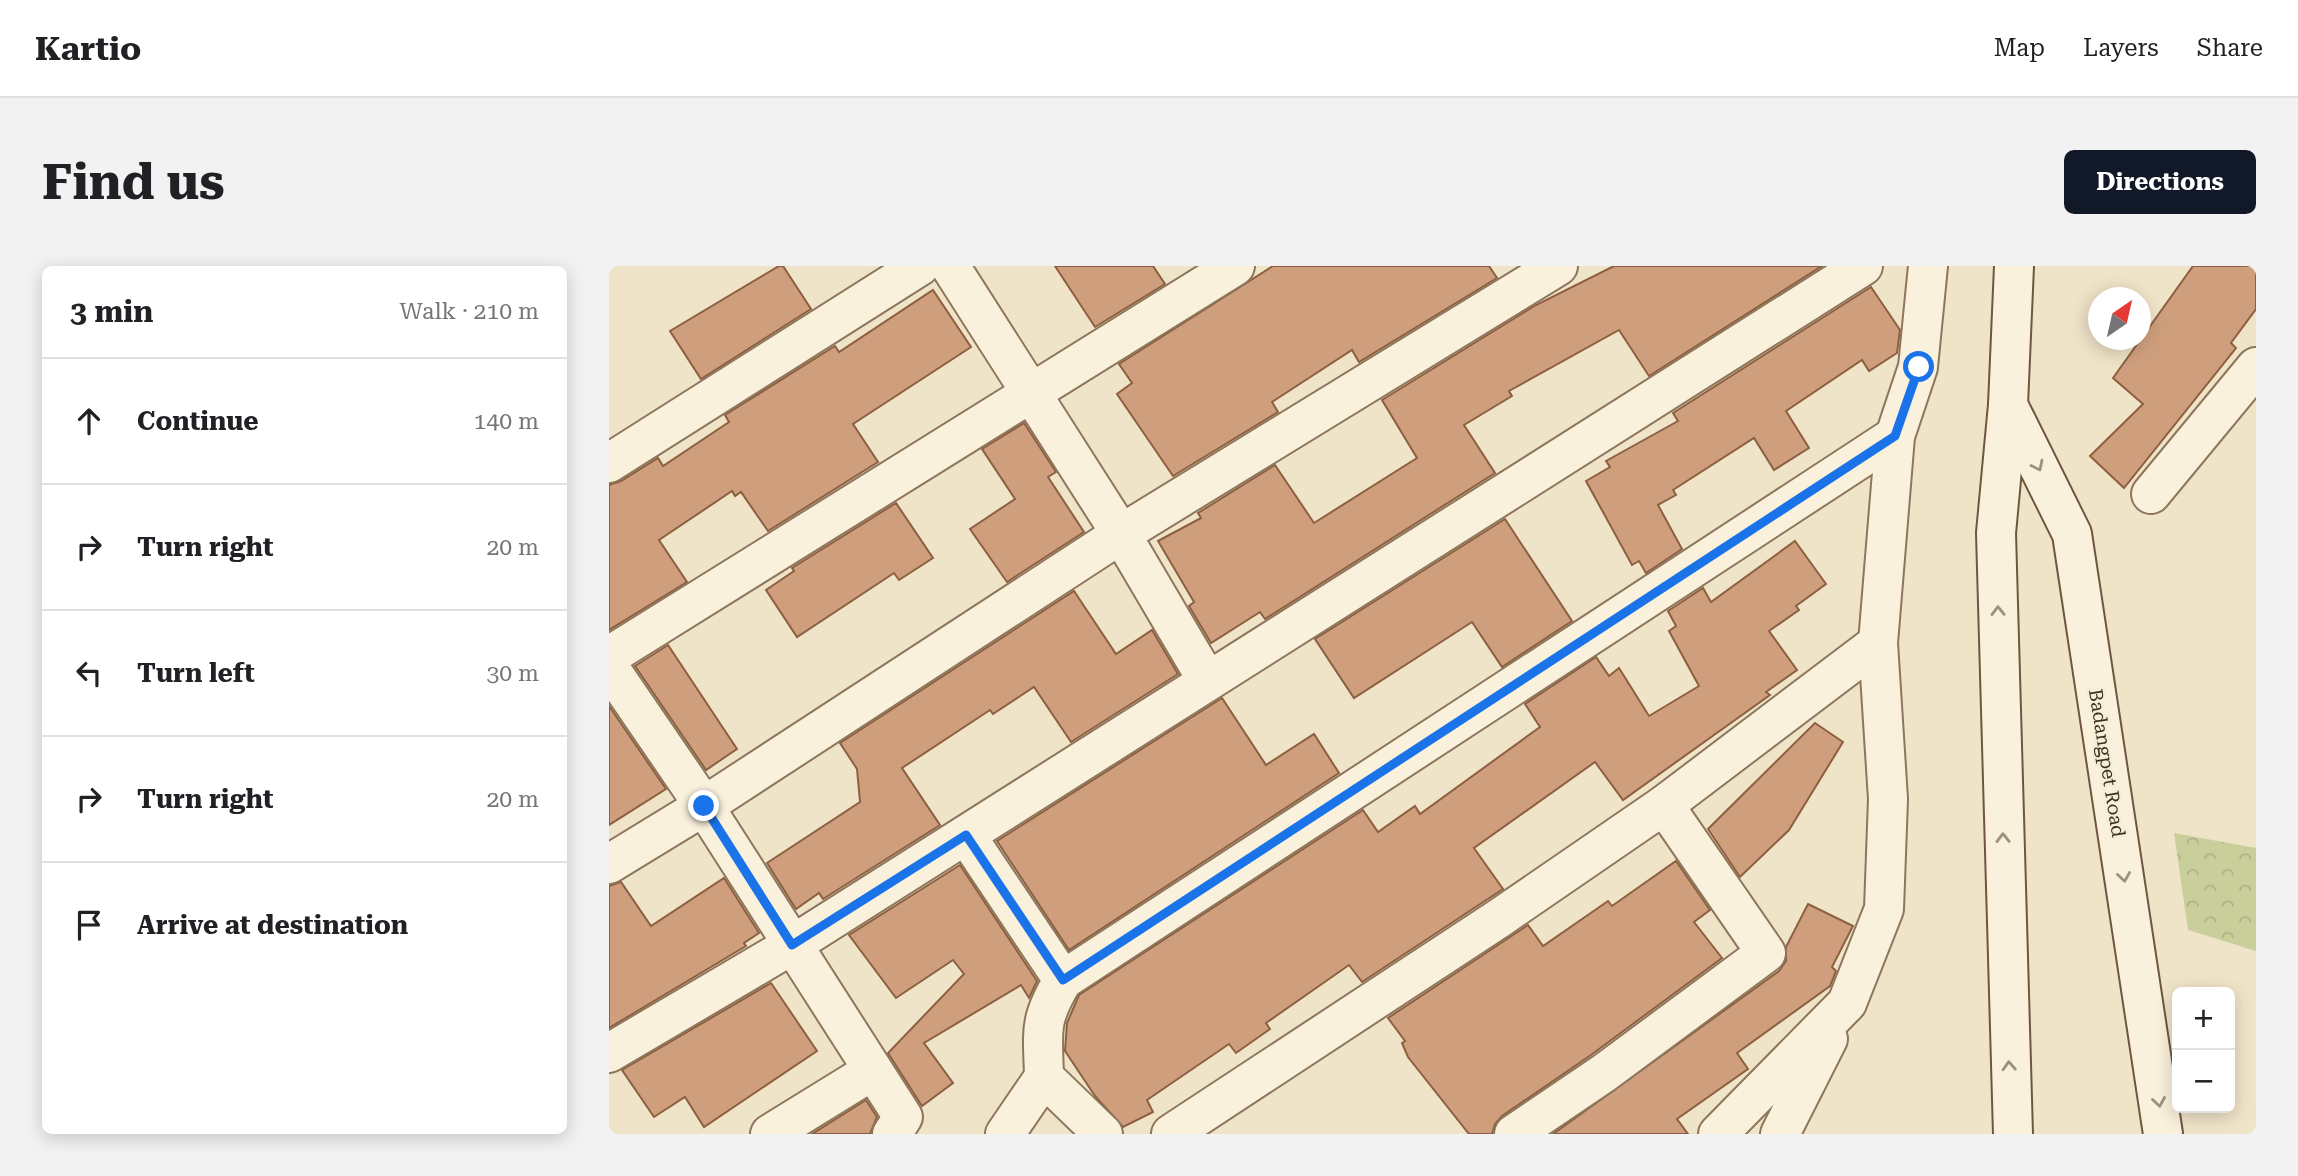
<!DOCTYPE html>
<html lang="en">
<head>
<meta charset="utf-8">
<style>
  :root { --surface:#fff; --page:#f2f2f2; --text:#202124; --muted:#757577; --line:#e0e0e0; --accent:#111827 }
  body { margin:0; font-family:"Roboto Serif",serif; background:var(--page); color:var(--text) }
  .controls { position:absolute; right:21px; bottom:21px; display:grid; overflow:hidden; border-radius:10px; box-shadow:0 4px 18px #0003 }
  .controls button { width:63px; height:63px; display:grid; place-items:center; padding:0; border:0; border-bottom:2px solid var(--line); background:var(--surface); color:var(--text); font:35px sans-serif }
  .compass { position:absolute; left:1479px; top:21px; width:63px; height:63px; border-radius:50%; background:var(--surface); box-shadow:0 4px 18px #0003; rotate:34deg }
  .stop { position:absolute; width:21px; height:21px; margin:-16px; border:5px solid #1a73e8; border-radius:50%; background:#fff }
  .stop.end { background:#1a73e8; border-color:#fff; box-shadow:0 2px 7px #0008 }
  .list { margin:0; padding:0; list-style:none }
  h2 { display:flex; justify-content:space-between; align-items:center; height:91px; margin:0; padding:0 28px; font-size:30px }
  h2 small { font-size:23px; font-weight:400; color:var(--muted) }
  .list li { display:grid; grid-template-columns:46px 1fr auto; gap:21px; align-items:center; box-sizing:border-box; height:126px; padding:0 28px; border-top:2px solid var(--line) }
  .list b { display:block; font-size:26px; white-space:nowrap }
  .list em { font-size:23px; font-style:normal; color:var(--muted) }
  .icon { flex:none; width:38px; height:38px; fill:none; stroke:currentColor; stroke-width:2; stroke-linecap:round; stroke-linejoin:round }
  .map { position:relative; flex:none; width:1647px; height:868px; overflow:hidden; border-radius:10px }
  header { display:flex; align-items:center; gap:42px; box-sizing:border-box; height:98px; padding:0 35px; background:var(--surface); border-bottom:2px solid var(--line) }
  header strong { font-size:33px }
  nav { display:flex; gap:38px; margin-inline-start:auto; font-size:24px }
  .intro { display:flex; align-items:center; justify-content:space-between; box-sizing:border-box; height:168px; padding:0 42px }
  h1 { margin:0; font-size:49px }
  .button { padding:18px 32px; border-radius:10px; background:var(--accent); color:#fff; font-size:24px; font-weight:700 }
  main { display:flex; gap:42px; padding:0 42px }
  aside { flex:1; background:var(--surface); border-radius:10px; box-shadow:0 4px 18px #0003 }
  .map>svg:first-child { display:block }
  .forest { fill:url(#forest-crowns) }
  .building { fill:#cf9f7d; stroke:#8d5f41; stroke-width:2 }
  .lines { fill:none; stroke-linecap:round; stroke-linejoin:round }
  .street-casing { stroke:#8d765c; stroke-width:42 }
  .secondary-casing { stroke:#6f573f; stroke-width:42 }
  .street { stroke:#faf1dc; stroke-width:38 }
  .secondary { stroke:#faf1dc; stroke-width:38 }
  .oneway { stroke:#9c907e }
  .route { stroke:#1a73e8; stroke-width:9 }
  .labels { text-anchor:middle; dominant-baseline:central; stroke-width:6; stroke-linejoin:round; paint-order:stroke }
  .street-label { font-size:19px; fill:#3d2e20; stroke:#f7eed8 }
</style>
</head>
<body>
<header>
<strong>Kartio</strong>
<nav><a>Map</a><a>Layers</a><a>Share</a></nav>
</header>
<div class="intro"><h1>Find us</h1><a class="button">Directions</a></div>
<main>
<aside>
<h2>3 min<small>Walk · 210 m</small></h2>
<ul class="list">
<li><svg class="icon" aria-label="ahead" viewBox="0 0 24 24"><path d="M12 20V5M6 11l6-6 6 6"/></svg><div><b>Continue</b></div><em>140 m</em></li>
<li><svg class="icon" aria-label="right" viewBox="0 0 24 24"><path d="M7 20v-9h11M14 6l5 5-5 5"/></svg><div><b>Turn right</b></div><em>20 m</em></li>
<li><svg class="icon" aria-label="left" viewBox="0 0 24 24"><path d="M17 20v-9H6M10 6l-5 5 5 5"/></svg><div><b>Turn left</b></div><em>30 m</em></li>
<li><svg class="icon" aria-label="right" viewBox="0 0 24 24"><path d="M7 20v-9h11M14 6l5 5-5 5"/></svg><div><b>Turn right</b></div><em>20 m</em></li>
<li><svg class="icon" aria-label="arrive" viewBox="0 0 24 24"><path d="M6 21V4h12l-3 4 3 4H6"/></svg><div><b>Arrive at destination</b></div></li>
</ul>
</aside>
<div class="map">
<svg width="1647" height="868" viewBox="0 0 1647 868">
  <defs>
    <pattern id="forest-crowns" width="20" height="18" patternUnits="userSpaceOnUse" patternTransform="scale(1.75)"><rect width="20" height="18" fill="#c9cf9b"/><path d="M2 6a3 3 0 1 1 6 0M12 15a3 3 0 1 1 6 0" fill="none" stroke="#aeb285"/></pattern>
  </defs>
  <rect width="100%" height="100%" fill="#f0e4c8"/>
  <path class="forest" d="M1565 567 1647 582V685L1579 664Z"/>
  <g class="building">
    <path d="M170 0H174L202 43 92 113 61 65Z"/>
    <path d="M446 0H544L556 18 486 61Z"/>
    <path d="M664 0H880L888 12 750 96 743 84 663 136 669 146 564 210 508 128 523 117 510 98Z"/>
    <path d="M1005 0H1213L1040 110 1010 64 900 125 903 130 855 159 886 207 656 353 651 346 602 377 580 340 585 336 549 275 592 252 589 247 666 199 705 257 808 192 773 134 927 39Z"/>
    <path d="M1584 0H1647V43L1622 77 1627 82 1515 222 1481 190 1534 138 1504 112Z"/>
    <path d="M1262 21 1291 64 1288 87 1260 105 1253 94 1177 145 1200 182 1165 204 1145 172 1064 224 1067 229 1049 239 1073 283 1037 307 1030 295 1023 299 977 215 1001 201 997 195 1069 155 1064 147Z"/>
    <path d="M324 24 362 81 244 158 269 196 159 265 132 226 126 230 123 225 50 274 78 316 0 364V219L12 215 49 192 54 200 120 156 116 149 226 80 230 86Z"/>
    <path d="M415 157 447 206 439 211 475 266 398 316 361 263 406 233 373 183Z"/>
    <path d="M287 237 324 292 290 314 285 307 188 371 157 324 185 305 183 302Z"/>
    <path d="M896 253 963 355 893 401 863 356 745 432 706 373Z"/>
    <path d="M1186 275 1217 318 1187 340 1190 344 1160 365 1188 404 1157 426 1161 429 1014 534 986 496 865 582 894 623 753 716 740 699 657 757 661 763 627 787 620 778 538 834 544 846 514 861 486 830 456 785 458 757 470 729 754 544 769 566 806 540 811 548 931 461 916 438 987 391 1000 410 1010 402 1040 450 1090 420 1060 365 1067 360 1059 345 1094 322 1102 336Z"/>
    <path d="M465 325 507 388 543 364 569 408 462 476 425 421 384 448 381 444 293 502 331 559 214 633 210 627 187 643 158 597 251 536 248 503 231 477Z"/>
    <path d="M59 379 128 483 97 504 26 400Z"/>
    <path d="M613 432 657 499 705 468 730 507 460 684 388 575Z"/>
    <path d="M0 440 57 523 0 559Z"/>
    <path d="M1206 457 1234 476 1180 564 1131 611 1099 563Z"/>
    <path d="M1067 595 1101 644 1085 656 1113 692 982 789 893 850 886 858 883 868H860L799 791 793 777 796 775 779 752 919 659 934 680 999 635 1003 640Z"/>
    <path d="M351 599 428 715 420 732 412 719 315 777 344 817 313 840 279 787 355 708 344 694 287 732 240 669Z"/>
    <path d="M115 612 150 667 135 677 137 680 0 762V620L12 616 42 660Z"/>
    <path d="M1199 638 1244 660 1223 701 1227 705 1221 720 1128 787 1139 803 1068 853 1079 868H944L1170 705 1177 695V681Z"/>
    <path d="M162 717 208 785 95 861 76 831 45 851 13 804Z"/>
    <path d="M257 834 268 851 261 868H203Z"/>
  </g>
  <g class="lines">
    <defs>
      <g id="street">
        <path d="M341 0 512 268 598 414"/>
        <path d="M0 197 311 0"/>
        <path d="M1542 228 1647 101"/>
        <path d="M0 390 626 0"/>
        <path d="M0 401 95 540 294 851 283 868"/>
        <path d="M357 569 454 714 1286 170"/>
        <path d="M0 598 95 540 512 268 949 0"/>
        <path d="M454 714C429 756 434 765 435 811L494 868"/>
        <path d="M0 787 183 679 1254 0"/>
        <path d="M161 868 263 805"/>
        <path d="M396 868 435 811"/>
        <path d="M562 868 889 653 1055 539 1269 377"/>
        <path d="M905 868 995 807 1157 687 1055 539"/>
        <path d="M1109 868 1238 737 1275 643 1279 533 1269 377 1286 170 1309 101 1319 0"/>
        <path d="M1171 868 1219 773"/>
      </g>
      <g id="secondary">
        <path d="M1399 139 1463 268 1554 868"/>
        <path d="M1404 868 1387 267 1399 139 1405 0"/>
      </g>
    </defs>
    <use href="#street" class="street-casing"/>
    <use href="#secondary" class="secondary-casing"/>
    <use href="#street" class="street"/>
    <use href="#secondary" class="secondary"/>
  </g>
  <defs><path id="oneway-chevron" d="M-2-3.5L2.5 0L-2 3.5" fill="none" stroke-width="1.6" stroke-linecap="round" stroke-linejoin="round" transform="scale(1.75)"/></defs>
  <g class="oneway">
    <use href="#oneway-chevron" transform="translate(1429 200) rotate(64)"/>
    <use href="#oneway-chevron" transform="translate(1389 345) rotate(-91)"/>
    <use href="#oneway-chevron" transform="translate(1394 572) rotate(-91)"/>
    <use href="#oneway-chevron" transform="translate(1515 611) rotate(81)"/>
    <use href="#oneway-chevron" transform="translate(1400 800) rotate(-93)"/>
    <use href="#oneway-chevron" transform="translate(1550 836) rotate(81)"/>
  </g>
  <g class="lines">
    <path class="route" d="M95 540 183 679 357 569 454 714 1286 170 1310 101"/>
  </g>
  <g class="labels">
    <g class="street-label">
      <text transform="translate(1498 497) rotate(81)">Badangpet Road</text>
    </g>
  </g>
</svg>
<div class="controls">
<button>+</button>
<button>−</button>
</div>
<svg class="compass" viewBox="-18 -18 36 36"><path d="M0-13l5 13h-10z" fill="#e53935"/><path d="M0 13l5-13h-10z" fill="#757577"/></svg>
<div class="stop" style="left:1310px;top:101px"></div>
<div class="stop end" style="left:95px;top:540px"></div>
</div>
</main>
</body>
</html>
